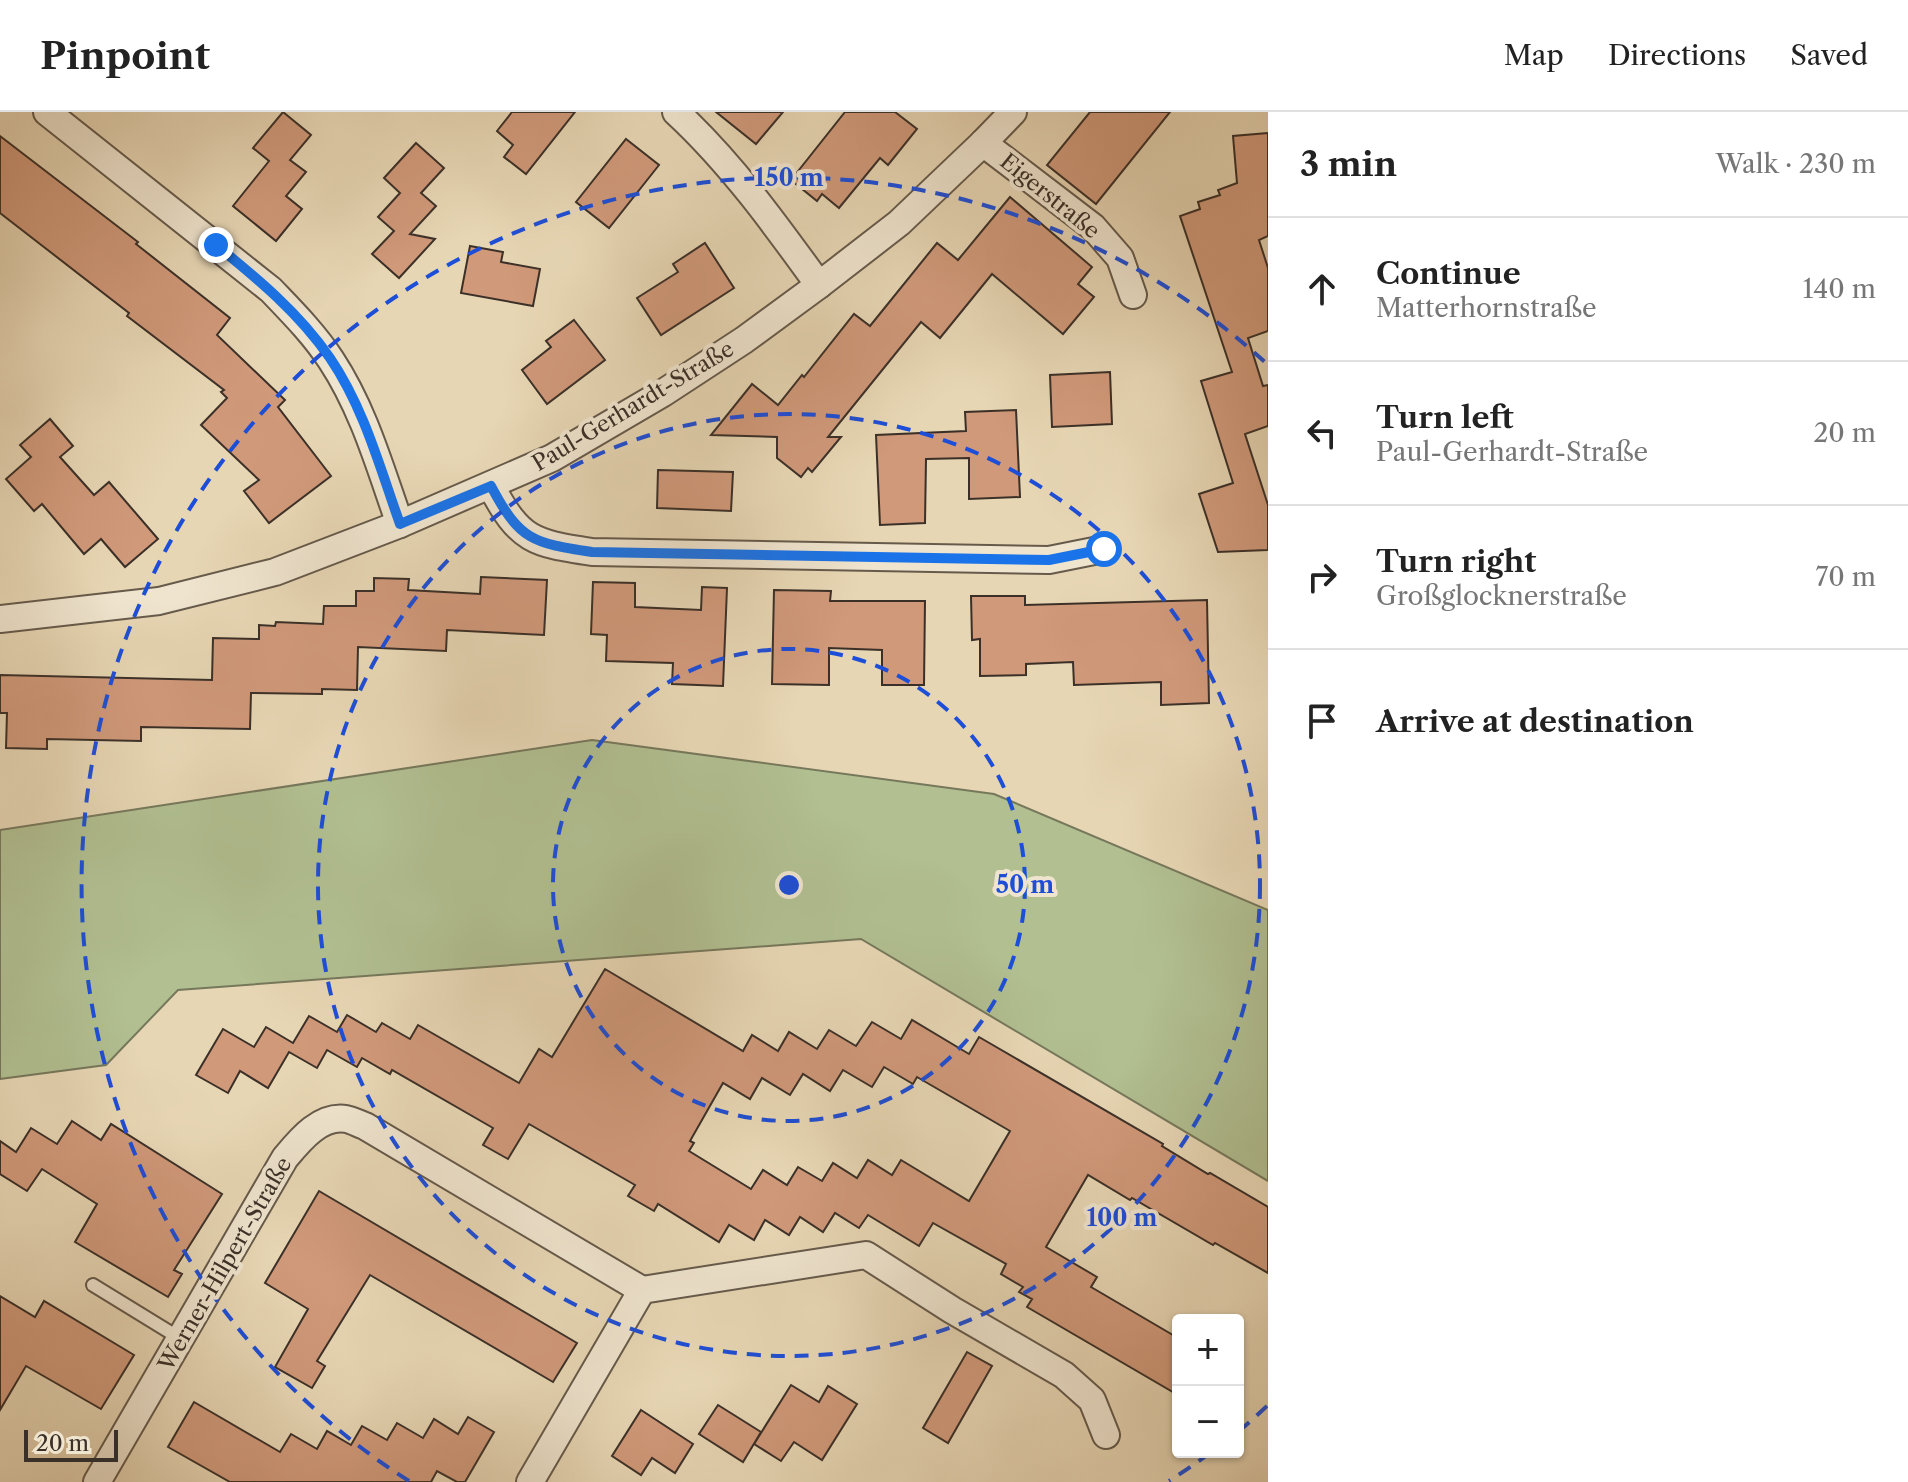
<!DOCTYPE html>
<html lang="en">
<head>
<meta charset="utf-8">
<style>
  :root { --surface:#fff; --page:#f6f6f6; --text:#222; --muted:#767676; --line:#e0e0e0 }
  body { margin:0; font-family:"Libre Caslon Text",serif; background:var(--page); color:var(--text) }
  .controls { position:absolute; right:24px; bottom:24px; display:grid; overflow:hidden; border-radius:8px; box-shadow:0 2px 6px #0004 }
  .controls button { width:72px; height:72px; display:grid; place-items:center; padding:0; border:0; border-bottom:2px solid var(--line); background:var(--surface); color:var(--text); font:40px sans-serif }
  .scale { position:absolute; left:24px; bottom:20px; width:94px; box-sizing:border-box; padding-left:8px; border:4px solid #3b3028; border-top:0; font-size:22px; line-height:28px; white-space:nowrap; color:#3b3028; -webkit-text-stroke:6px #efe4ce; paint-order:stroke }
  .stop { position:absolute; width:24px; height:24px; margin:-18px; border:6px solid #1a73e8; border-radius:50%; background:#fff }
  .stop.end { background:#1a73e8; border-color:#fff; box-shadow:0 2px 8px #0008 }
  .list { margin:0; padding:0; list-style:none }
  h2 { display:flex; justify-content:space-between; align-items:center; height:104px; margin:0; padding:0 32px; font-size:34px }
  h2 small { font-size:26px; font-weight:400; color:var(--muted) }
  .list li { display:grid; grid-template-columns:52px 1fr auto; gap:24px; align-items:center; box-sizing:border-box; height:144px; padding:0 32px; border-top:2px solid var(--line) }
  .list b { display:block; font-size:30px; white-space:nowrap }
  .list p { margin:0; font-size:26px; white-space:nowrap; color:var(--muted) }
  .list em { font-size:26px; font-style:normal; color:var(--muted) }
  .icon { flex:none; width:44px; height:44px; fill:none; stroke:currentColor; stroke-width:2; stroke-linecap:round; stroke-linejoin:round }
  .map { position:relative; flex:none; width:1268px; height:1370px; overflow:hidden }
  header { display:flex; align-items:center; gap:48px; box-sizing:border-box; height:112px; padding:0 40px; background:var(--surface); border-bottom:2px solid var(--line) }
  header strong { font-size:38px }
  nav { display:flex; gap:44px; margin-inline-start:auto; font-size:28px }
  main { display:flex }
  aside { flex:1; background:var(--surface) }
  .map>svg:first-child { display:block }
  .green { fill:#b1bf91; stroke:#76785c; stroke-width:2 }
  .building { fill:#d0997a; stroke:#3b3028; stroke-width:2; fill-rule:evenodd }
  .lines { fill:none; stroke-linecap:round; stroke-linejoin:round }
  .service-casing { stroke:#665a4b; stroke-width:16 }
  .minor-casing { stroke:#665a4b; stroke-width:30 }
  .service { stroke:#efe4ce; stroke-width:12 }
  .minor { stroke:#efe4ce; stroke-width:26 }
  .route { stroke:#1a73e8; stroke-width:10 }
  .ring { fill:none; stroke:#1d4ed8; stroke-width:4; stroke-dasharray:14 10 }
  .labels { text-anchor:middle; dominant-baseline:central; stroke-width:8; stroke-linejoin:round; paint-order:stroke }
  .street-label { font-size:22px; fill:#3b3028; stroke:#efe4ce }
  .centre { fill:#1d4ed8; stroke:#efe4ce; stroke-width:4 }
  .ring-label { font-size:24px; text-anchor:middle; font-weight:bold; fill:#1d4ed8; stroke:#efe4ce; stroke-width:8; stroke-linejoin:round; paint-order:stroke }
</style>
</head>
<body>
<header>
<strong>Pinpoint</strong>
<nav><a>Map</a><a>Directions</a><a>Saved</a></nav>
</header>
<main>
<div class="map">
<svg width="1268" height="1370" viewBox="0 0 1268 1370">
  <rect width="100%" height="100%" fill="#e7d6b4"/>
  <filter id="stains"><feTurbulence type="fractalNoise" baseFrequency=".0025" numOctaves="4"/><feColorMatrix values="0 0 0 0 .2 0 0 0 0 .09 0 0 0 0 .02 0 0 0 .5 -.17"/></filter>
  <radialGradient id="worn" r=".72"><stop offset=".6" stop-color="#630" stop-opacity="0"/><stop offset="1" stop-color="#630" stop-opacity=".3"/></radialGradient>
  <path class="green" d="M592 628 994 682 1268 798V1069L861 827 178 878 106 953 0 967V718Z"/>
  <g class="building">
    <path d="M283 0 311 23 290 48 306 60 286 84 302 97 276 129 233 94 269 49 253 36Z"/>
    <path d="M512 0H575L526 62 504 45 513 33 497 19Z"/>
    <path d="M716 0H783L756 32Z"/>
    <path d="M845 0H895L917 17 888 53 880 46 839 96 822 82 817 89 791 68Z"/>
    <path d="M1090 0H1170L1096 92 1047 53Z"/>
    <path d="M1268 21V124L1259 128 1268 156V219L1248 226 1263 274 1268 273V314L1245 322 1268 393V438L1218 440 1199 382 1233 371 1201 269 1232 260 1180 104 1200 97 1198 90 1220 83 1218 78 1237 71 1233 24Z"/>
    <path d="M0 24 138 130 136 132 230 206 217 223 285 288 278 295 331 364 269 411 244 379 259 368 201 313 227 286 221 280 224 278 127 204 129 201 0 101Z"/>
    <path d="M626 27 659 53 609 116 576 90Z"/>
    <path d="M416 31 444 56 421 81 436 94 410 122 435 127 399 166 372 142 394 119 378 105 400 81 384 66Z"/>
    <path d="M1010 85 1092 155 1078 172 1094 185 1063 222 992 162 940 226 921 210 828 325H841L812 360 808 356 801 365 777 346V325L711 323 752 272 778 293 802 263 804 265 854 202 870 214 937 131 958 148Z"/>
    <path d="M705 131 734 176 661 223 637 186 678 160 673 152Z"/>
    <path d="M470 134 503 140 501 150 540 157 533 194 461 181Z"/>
    <path d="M574 208 605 248 547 292 522 258 551 235 546 229Z"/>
    <path d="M1110 260 1112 312 1052 315 1050 263Z"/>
    <path d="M1016 298 1020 385 969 387V346L926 347 925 411 880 413 876 323 966 319 965 300Z"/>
    <path d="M50 307 73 334 60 345 94 383 109 370 158 427 125 455 101 427 84 442 42 392 34 399 6 367 31 345 20 333Z"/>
    <path d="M658 358 733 360 731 399 657 396Z"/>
    <path d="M481 465 547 468 544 523 447 518 446 539 358 535 357 578 322 577V582L251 581 250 617 141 615V629L47 627V637L6 636 7 601H0V563L212 568 213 526 259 527V513L275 514 276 510 323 512 324 494H356V479H374V466L409 467 408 478 480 482Z"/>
    <path d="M593 470 635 471V495L701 498 702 475 727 476 723 574 672 572 673 551 606 549 607 523 591 522Z"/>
    <path d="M774 478 831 479 830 489H925L924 573H882V538L829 536V573L772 572Z"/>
    <path d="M971 484H1025V493L1207 488 1209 591 1161 593V570L1074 573 1073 550 1026 552V563L980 564V527L972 528Z"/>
    <path d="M605 857 743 939 752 923 778 939 789 920 817 937 829 918 856 934 872 910 901 927 912 908 969 942 979 925 1163 1032 1162 1034 1208 1062 1210 1061 1268 1095V1161L1215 1131 1213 1133 1132 1086 1130 1088 1088 1063 1046 1135 1097 1165 1091 1175 1178 1226V1283L1027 1195 1032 1187 1019 1180 1023 1175 1001 1162 1006 1152 933 1111 919 1134 868 1103 859 1116 835 1101 823 1120 800 1105 789 1123 765 1108 754 1128 729 1113 719 1130 658 1092 654 1099 628 1084 635 1073 529 1012 508 1047 483 1033 493 1016 392 958 390 962 362 946 357 955 327 938 317 956 289 940 268 976 240 959 228 981 196 963 223 917 254 935 266 915 293 931 309 904 337 920 347 903 376 920 382 911 410 927 418 913 519 971 539 937 552 945ZM884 955 913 972 917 965 1010 1019 969 1089 901 1048 892 1063 868 1048 857 1066 833 1051 822 1069 798 1055 787 1073 763 1058 751 1077 689 1039 694 1031 690 1029 723 971 750 987 762 966 790 983 803 962 830 979 843 958 872 975Z"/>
    <path d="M72 1009 101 1028 111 1012 222 1082 174 1158 182 1162 168 1185 75 1130 97 1092 42 1057 27 1079 0 1062V1029L16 1040 31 1016 57 1032Z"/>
    <path d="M319 1079 577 1231 553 1270 370 1163 317 1249 325 1254 312 1276 275 1255 308 1197 265 1171Z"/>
    <path d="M0 1184 35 1205 44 1189 134 1243 101 1297 26 1254 0 1298Z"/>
    <path d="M967 1240 992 1254 948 1331 923 1316Z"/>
    <path d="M791 1273 819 1290 828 1274 857 1292 822 1348 794 1330 781 1349 754 1332Z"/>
    <path d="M194 1290 280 1340 291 1322 317 1337 327 1319 351 1333 362 1314 387 1328 397 1311 423 1326 434 1307 458 1322 468 1305 494 1320 465 1370H457L437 1359 431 1370H230L168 1335Z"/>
    <path d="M718 1293 761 1320 743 1350 699 1322Z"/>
    <path d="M641 1298 693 1332 675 1361 652 1346 641 1363 612 1344Z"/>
  </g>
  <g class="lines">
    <defs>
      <path id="service" d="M93 1173 181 1227"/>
      <g id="minor">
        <path d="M47 0 271 178C292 200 314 222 331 248 364 298 380 356 400 412"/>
        <path d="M676 0C731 51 775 112 819 173"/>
        <path d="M983 31 1093 115 1120 146 1133 183"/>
        <path d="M491 374C520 429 533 431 592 440L1049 448 1104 437"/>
        <path d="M0 507 159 489 275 460 400 412 552 346 663 281 744 228 819 173 899 111 983 31 1013 0"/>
        <path d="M97 1370 285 1046C300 1028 320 1003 346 1007 352 1008 359 1012 365 1014L642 1178"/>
        <path d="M530 1370 642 1178 866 1143 952 1198 1064 1263 1092 1288 1106 1323"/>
      </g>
    </defs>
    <use href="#service" class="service-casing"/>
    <use href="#minor" class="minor-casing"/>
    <use href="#service" class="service"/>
    <use href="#minor" class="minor"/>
  </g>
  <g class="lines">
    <path class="route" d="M216 133C258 167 299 201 330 246 364 296 380 356 400 412L491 374C520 429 533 431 592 440L1049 448 1104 437"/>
  </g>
  <g class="ring">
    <circle cx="789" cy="773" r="236"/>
    <circle cx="789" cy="773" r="471"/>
    <path d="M1267 1294A707 707 0 0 1 1239 1319M1210 1341A707 707 0 0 1 1169 1369M409 1369A707 707 0 1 1 1267 252"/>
  </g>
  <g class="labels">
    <g class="street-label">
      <text transform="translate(1050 84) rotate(39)">Eigerstraße</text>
      <text transform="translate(633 294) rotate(-31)">Paul-Gerhardt-Straße</text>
      <text transform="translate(225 1152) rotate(-60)">Werner-Hilpert-Straße</text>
    </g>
  </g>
  <circle cx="789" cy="773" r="12" class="centre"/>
  <g class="ring-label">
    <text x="789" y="74">150 m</text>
    <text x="1025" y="781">50 m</text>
    <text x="1122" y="1114">100 m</text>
  </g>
  <rect width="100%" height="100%" filter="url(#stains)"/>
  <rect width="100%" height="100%" fill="url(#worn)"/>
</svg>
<div class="controls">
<button>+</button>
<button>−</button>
</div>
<div class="scale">20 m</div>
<div class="stop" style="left:1104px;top:437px"></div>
<div class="stop end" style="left:216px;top:133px"></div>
</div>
<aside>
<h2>3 min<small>Walk · 230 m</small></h2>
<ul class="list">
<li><svg class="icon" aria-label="ahead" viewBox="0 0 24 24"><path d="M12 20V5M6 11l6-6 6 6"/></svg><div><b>Continue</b><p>Matterhornstraße</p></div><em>140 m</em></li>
<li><svg class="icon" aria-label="left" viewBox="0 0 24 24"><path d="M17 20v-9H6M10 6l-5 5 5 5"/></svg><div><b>Turn left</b><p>Paul-Gerhardt-Straße</p></div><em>20 m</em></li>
<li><svg class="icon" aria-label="right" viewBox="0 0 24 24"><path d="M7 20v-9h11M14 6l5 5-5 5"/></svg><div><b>Turn right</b><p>Großglocknerstraße</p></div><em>70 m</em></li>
<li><svg class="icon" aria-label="arrive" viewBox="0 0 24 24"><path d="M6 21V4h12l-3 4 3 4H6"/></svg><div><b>Arrive at destination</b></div></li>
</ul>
</aside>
</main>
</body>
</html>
